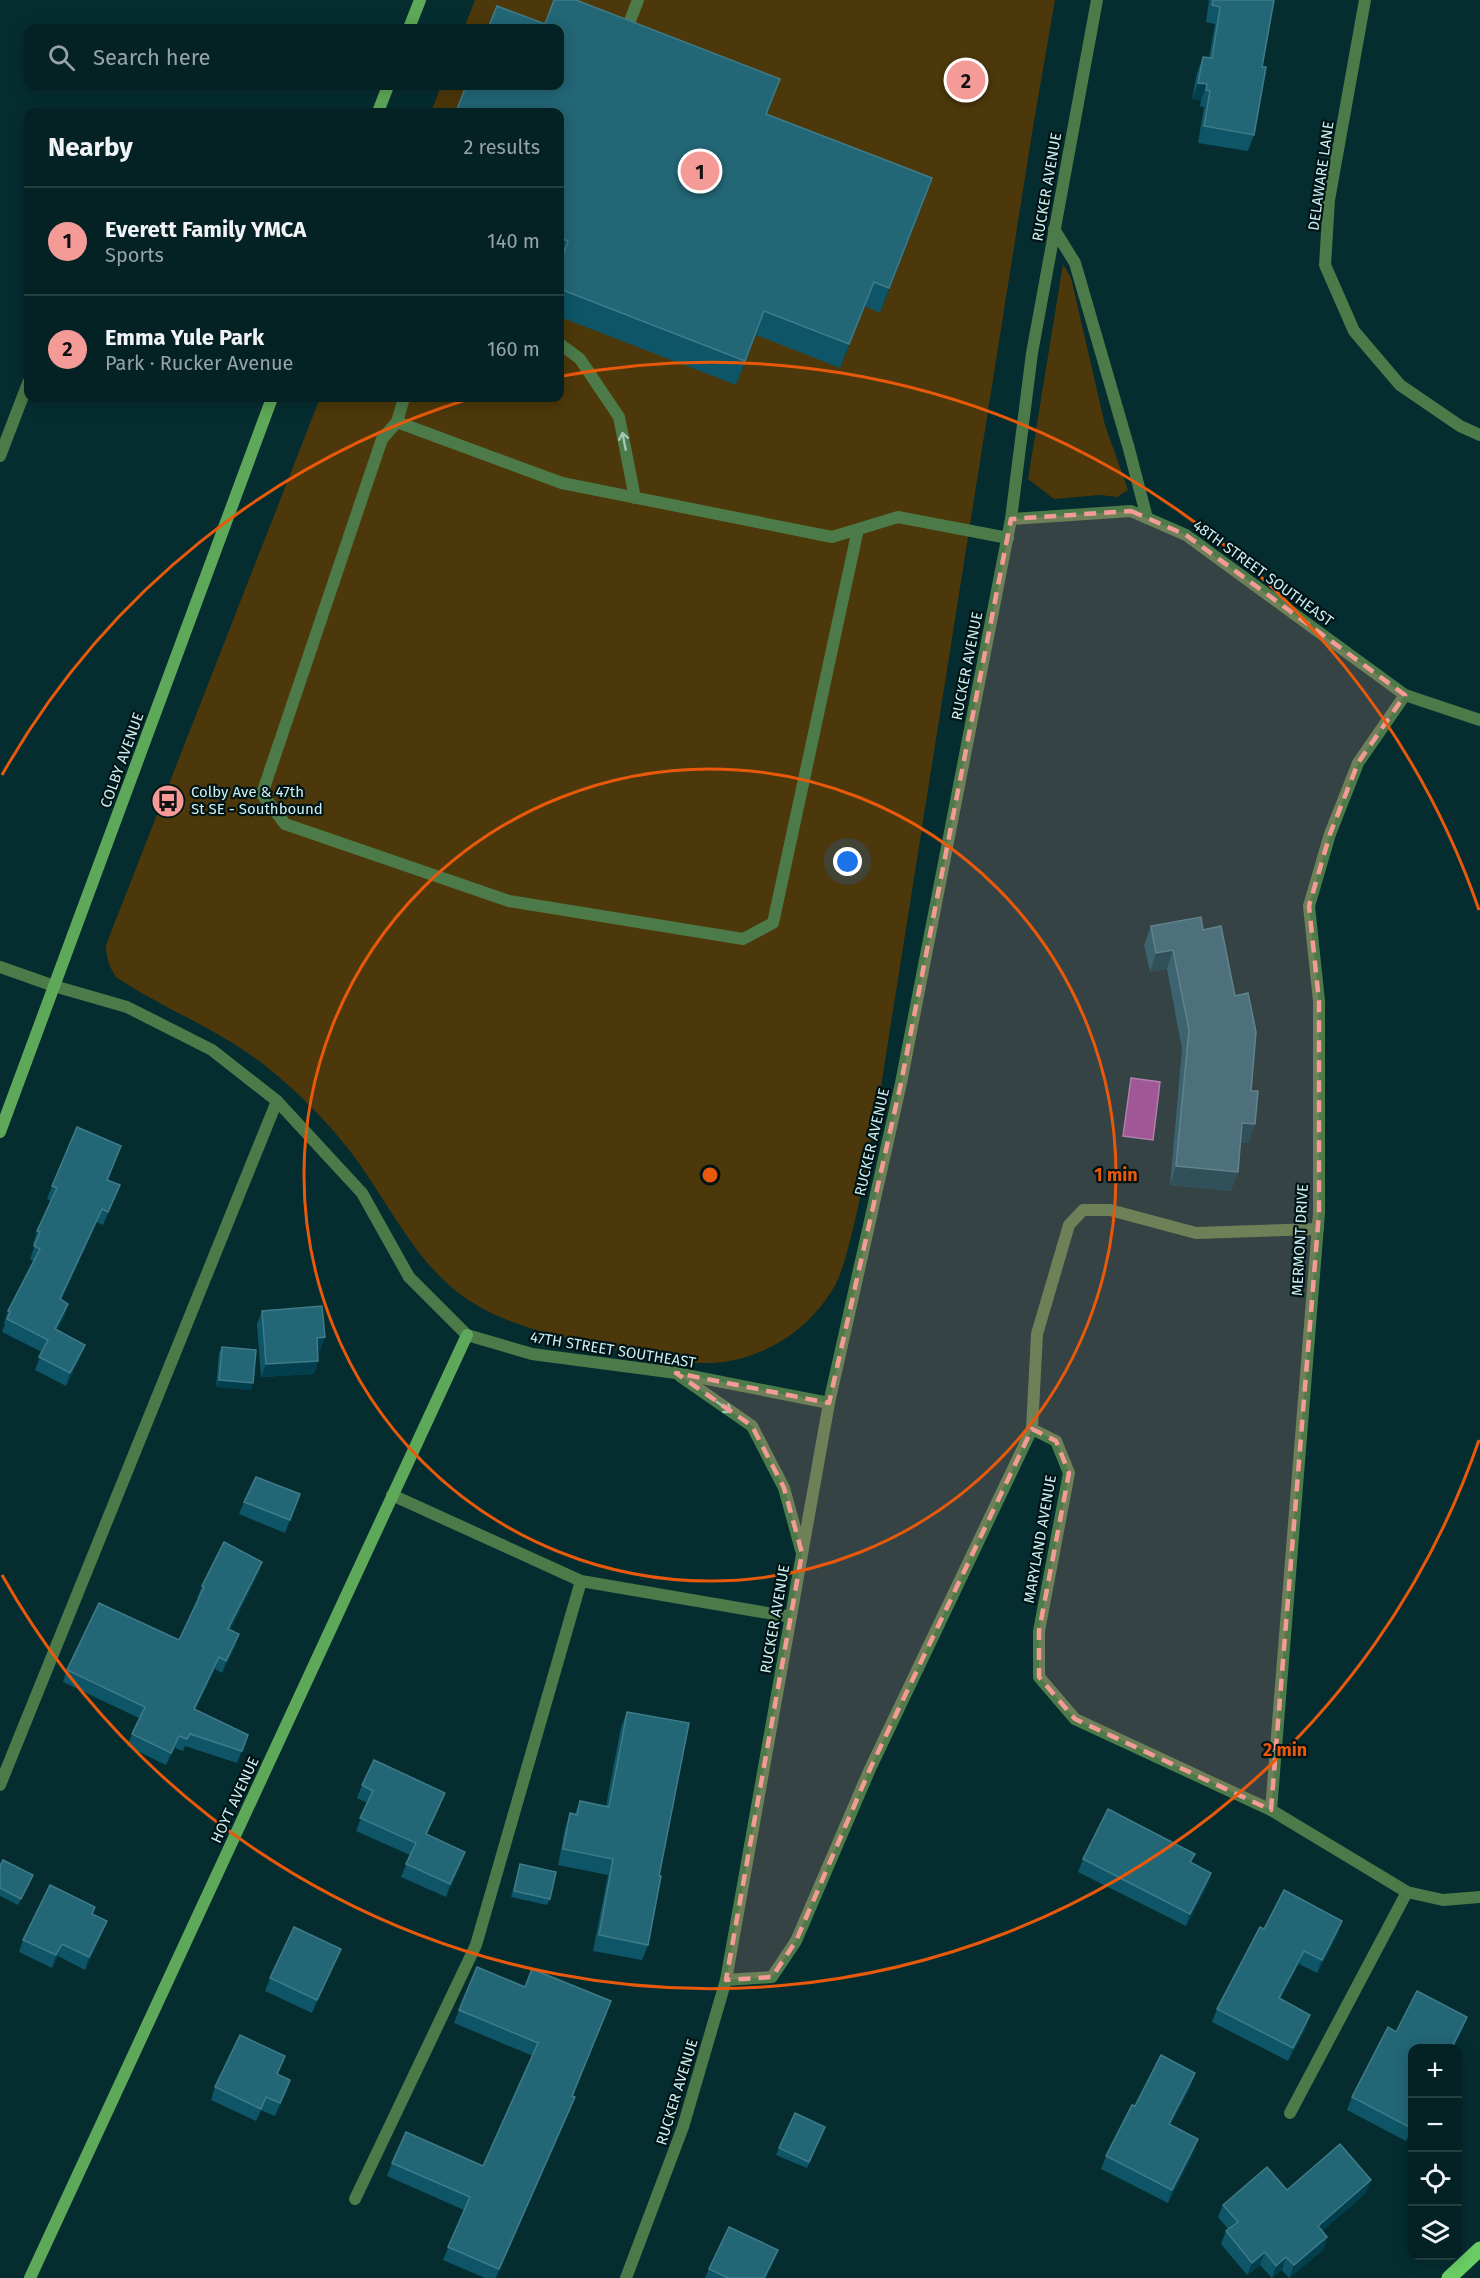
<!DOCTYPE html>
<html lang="en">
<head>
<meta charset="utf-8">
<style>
  :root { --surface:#042224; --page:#0d2a2c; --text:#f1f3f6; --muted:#97a4a6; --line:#253f41; --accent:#f59b97 }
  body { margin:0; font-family:"Fira Sans",sans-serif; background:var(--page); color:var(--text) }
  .controls { position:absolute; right:18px; bottom:18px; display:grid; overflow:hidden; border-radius:12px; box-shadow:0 3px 15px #0003 }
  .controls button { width:54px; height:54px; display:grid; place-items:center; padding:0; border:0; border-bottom:2px solid var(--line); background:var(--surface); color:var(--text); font:30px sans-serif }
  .you { position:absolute; left:848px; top:862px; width:21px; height:21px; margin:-15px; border:4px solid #fff; border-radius:50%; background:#1a73e8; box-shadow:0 0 0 9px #1a73e833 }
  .badge { display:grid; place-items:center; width:39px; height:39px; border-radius:50%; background:var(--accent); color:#111; font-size:20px; font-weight:700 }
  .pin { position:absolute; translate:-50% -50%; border:3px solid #fff; box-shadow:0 2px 6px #0006 }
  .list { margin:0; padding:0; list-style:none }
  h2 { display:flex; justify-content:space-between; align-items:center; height:78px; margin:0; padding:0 24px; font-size:26px }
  h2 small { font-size:20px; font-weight:400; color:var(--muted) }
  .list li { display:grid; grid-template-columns:39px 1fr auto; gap:18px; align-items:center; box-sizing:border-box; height:108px; padding:0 24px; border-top:2px solid var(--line) }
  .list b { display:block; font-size:22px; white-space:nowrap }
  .list p { margin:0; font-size:20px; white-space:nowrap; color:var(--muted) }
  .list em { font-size:20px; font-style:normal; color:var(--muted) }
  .icon { flex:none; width:33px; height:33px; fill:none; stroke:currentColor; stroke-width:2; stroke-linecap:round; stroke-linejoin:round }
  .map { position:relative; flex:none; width:1480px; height:2278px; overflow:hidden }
  .search { position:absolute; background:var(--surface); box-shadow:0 3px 15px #0003; left:24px; top:24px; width:540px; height:66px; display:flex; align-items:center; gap:15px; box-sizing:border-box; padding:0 21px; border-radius:12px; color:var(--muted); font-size:22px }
  .panel { position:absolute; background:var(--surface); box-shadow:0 3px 15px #0003; left:24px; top:108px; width:540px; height:294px; border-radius:12px }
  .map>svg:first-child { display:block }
  .green { fill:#4c380a }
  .water { fill:#8b4695; stroke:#9f79b1; stroke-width:1.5 }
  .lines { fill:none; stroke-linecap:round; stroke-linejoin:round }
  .lane { stroke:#4c7a49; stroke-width:12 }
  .street { stroke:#4c7a49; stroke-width:12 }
  .secondary { stroke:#5ea959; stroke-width:12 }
  .primary { stroke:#6bce65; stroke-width:15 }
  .wall { fill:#0e5667 }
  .shaded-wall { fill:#023e4b }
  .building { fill:#236676; stroke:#3e7c8a; stroke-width:1.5 }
  .oneway { stroke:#a0c6b7 }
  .marked { fill:#f59b97; fill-opacity:0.2; stroke:#f59b97; stroke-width:4.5; stroke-dasharray:12 8; stroke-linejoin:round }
  .ring { fill:none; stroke:#e8590c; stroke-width:3 }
  .labels { text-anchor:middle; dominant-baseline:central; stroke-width:4.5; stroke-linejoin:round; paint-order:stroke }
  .street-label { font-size:15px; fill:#cdeff2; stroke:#001416 }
  .poi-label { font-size:15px; fill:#cdeff2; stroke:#001416; text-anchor:start }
  .centre { fill:#e8590c; stroke:#001416; stroke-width:3 }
  .ring-label { font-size:18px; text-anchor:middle; font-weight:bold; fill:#e8590c; stroke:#001416; stroke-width:4.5; stroke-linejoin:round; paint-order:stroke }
</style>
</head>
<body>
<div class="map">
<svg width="1480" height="2278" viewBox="0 0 1480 2278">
  <rect width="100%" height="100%" fill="#052d30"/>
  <g class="green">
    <path d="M475 0H1055L1033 127 879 1099C870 1144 863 1189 852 1233 847 1251 843 1272 833 1289 811 1325 776 1351 734 1360 696 1369 648 1356 611 1348 554 1335 495 1325 450 1286 409 1250 383 1194 350 1151 327 1122 302 1096 274 1073 225 1031 168 1012 116 977 109 966 106 958 106 945L320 398H560V112H431L441 86H560V28H464Z"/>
    <path d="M1063 264 1071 278 1105 425 1128 490 1117 497 1100 495 1054 499 1028 479Z"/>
  </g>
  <path class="water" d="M1131 1078 1160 1082 1153 1140 1123 1136Z"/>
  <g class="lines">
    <g class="lane">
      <path d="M1365 0 1329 200 1325 265 1354 331 1400 385 1460 426 1480 435"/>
      <path d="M626 31 638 0"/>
      <path d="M1054 229 1075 263 1129 449 1147 518"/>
      <path d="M560 344 580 359 619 417 635 498"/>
      <path d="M397 422 404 398"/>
      <path d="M858 529 773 923 743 939 509 901 285 824 262 794 382 439 397 422 562 483 832 537 898 517 1008 538"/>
      <path d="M1032 1429 1037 1334 1069 1225 1083 1210H1110L1196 1233 1318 1229"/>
      <path d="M392 1495 581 1581 791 1617"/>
      <path d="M0 1785 277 1101"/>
      <path d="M355 2199 476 1945 581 1581"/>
    </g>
    <g class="street">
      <path d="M0 456 28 383"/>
      <path d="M1011 519 1131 511 1186 535 1405 695 1480 720"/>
      <path d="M0 967 54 986 127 1007 212 1050 277 1101 362 1193 409 1277 467 1335 532 1354 676 1373 829 1403"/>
      <path d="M680 1376 752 1426 784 1488 801 1550"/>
      <path d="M1271 1810 1319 1213V1001L1309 906 1330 834 1358 763 1405 695"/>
      <path d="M726 1980 772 1977 796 1941 870 1769 1032 1429 1056 1441 1069 1473 1039 1631V1677L1075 1719 1271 1810 1407 1892 1443 1900 1480 1897"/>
      <path d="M1290 2113 1407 1892"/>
      <path d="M626 2278 683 2127 726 1980 829 1403 901 1083 1011 519 1032 353 1097 0"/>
    </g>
    <g class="secondary">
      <path d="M409 28 420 0"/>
      <path d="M378 112 388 86"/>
      <path d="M0 1132 272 398"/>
      <path d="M30 2278 467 1335"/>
    </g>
    <path class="primary" d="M1449 2278 1480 2249"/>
  </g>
  <g class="wall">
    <path d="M1209 0H1274L1262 67 1254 135 1248 151 1198 143 1204 107 1200 106 1201 100 1192 99 1197 73 1203 57 1209 58 1215 24 1206 22Z"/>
    <path d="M545 24 780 79 767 115 923 203 880 313 865 306 840 368 756 335 736 385 560 317V112Z"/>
    <path d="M1151 926 1203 930 1251 1091 1249 1143 1241 1142 1231 1191 1170 1185 1182 1049 1167 969 1150 972 1144 945Z"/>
    <path d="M121 1146 108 1180 115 1198 103 1225 97 1222 61 1300 68 1304 64 1317 57 1330 85 1345 80 1357 66 1386 35 1370 42 1352 2 1332 5 1324 4 1323 8 1311 34 1261 30 1259 35 1245 33 1244 37 1231 51 1201 47 1199 52 1186Z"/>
    <path d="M262 1311 325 1337 320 1350H318V1361L314 1374 261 1377 257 1324Z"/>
    <path d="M222 1347 251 1390 216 1387 219 1353Z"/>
    <path d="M300 1494 285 1533 239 1514 244 1502Z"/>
    <path d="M262 1562 258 1574 230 1630 239 1634 235 1647 222 1673 215 1669 195 1710 248 1735 237 1763 185 1746 183 1751 175 1748 166 1765 127 1746 139 1718 63 1682 67 1670 179 1640 198 1599 197 1598 202 1586Z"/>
    <path d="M627 1712 659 1876 648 1945 642 1960 593 1951 608 1875 558 1865 565 1829 570 1813 575 1814 580 1801 606 1806 621 1727Z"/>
    <path d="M362 1785 440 1806 427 1834 461 1864 446 1897 401 1877 410 1855 356 1831 367 1803 357 1798Z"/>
    <path d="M1083 1859 1191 1863 1211 1873 1207 1886 1186 1926 1078 1872Z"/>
    <path d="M520 1864 550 1899 547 1905 511 1897Z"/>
    <path d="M0 1866 33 1875 18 1905 0 1896Z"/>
    <path d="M92 1914 102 1933 85 1970 58 1956 52 1968 19 1952 23 1940Z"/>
    <path d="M1264 1929 1338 1934 1317 1973 1299 1964 1280 1999 1306 2028 1288 2061 1212 2022 1217 2009Z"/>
    <path d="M341 1949 336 1961 312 2013 265 1991 270 1978Z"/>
    <path d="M525 1987 611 2001 573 2096 570 2110 496 2278H485L443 2260 464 2210 387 2176 392 2163 483 2166 533 2056 454 2023 459 2010Z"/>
    <path d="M1467 2017 1462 2030 1453 2049H1413V2128L1406 2141 1347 2110 1352 2097 1396 2032Z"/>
    <path d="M280 2069 278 2074 290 2080 286 2093 275 2116 261 2110 256 2121 211 2100 215 2087Z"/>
    <path d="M1191 2086 1170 2125 1194 2152 1168 2203 1101 2169 1106 2156 1135 2106Z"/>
    <path d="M825 2127 807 2168 776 2155 779 2148Z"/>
    <path d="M1287 2190 1366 2193 1322 2231 1327 2237 1323 2250 1289 2278 1282 2270 1272 2278 1260 2265 1247 2275 1221 2244 1226 2231 1228 2229 1218 2217 1223 2205Z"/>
    <path d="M773 2263 766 2278H705L709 2269Z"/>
  </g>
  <g class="shaded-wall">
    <path d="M1198 83 1207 84 1201 100 1192 99Z"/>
    <path d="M932 178 923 203 880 313 889 288Z"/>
    <path d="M874 282 865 306 840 368 849 344Z"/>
    <path d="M764 311 756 335 736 385 745 361Z"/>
    <path d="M1173 950 1167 969 1150 972 1156 953Z"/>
    <path d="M1242 1123 1255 1124 1249 1143 1235 1142Z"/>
    <path d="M1176 1166 1238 1172 1231 1191 1170 1185Z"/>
    <path d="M120 1185 115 1198 103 1225 108 1212Z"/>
    <path d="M102 1209 97 1222 55 1312 60 1299Z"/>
    <path d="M68 1304 64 1317 51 1342 55 1329Z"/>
    <path d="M325 1337 320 1350 312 1351 317 1338Z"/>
    <path d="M85 1345 80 1357 66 1386 70 1373Z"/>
    <path d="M318 1361 314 1374 261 1377 266 1364Z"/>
    <path d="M219 1380 253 1383 251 1390 216 1387Z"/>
    <path d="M262 1562 258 1574 224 1641 228 1629Z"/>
    <path d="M239 1634 235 1647 222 1673 226 1661Z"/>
    <path d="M219 1657 215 1669 189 1721 194 1709Z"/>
    <path d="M179 1736 175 1748 166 1765 171 1753Z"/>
    <path d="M445 1793 440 1806 421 1846 426 1834Z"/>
    <path d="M465 1852 461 1864 446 1897 450 1884Z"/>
    <path d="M1211 1873 1207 1886 1186 1926 1190 1914Z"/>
    <path d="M107 1921 102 1933 85 1970 89 1957Z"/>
    <path d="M1342 1921 1338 1934 1317 1973 1322 1960Z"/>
    <path d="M62 1944 58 1956 52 1968 56 1955Z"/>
    <path d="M341 1949 336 1961 312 2013 317 2000Z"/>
    <path d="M1304 1951 1299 1964 1274 2011 1279 1998Z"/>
    <path d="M1310 2015 1306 2028 1288 2061 1293 2048Z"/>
    <path d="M1467 2017 1462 2030 1453 2049H1451Z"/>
    <path d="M1195 2073 1191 2086 1164 2137 1169 2124Z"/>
    <path d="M290 2080 286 2093 275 2116 280 2103Z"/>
    <path d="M575 2097 570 2110 496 2278 499 2269Z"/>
    <path d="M1413 2124V2128L1406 2141 1411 2128Z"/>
    <path d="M1198 2139 1194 2152 1168 2203 1172 2190Z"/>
    <path d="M1371 2180 1366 2193 1313 2239 1318 2226Z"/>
    <path d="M1327 2237 1323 2250 1289 2278 1294 2265Z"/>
    <path d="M778 2250 773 2263 766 2278H764Z"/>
    <path d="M1265 2252 1260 2265 1247 2275 1252 2263Z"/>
    <path d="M1286 2257 1282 2270 1272 2278 1276 2266Z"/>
  </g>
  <g class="building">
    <path d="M554 0H576L780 79 766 114 932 178 889 288 874 282 849 344 764 311 745 361 560 289V263L568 241 560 238V112H456L466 86H560V28H488L497 6 545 24Z"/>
    <path d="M1213 0H1274L1262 67H1266L1254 135 1204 126 1210 91 1206 90 1207 84 1198 83 1203 57 1212 58 1220 7 1212 5Z"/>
    <path d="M1201 917 1203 930 1221 926 1235 996 1248 993 1256 1032 1251 1091H1258L1255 1124 1242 1123 1238 1172 1176 1166 1189 1030 1173 950 1156 953 1151 926Z"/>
    <path d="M77 1127 121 1146 107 1180 120 1185 108 1212 102 1209 60 1299 68 1304 55 1329 85 1345 70 1373 39 1357 48 1340 7 1319 10 1312 8 1311 40 1249 34 1246 40 1232 37 1231 57 1188 52 1186Z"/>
    <path d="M322 1306 325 1337 317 1338 318 1361 266 1364 262 1311Z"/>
    <path d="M222 1347 256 1350 253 1383 219 1380Z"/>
    <path d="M256 1477 300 1494 290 1520 244 1502Z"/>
    <path d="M224 1542 262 1562 228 1629 239 1634 226 1661 219 1657 194 1709 248 1735 242 1751 190 1734 187 1739 179 1736 171 1753 132 1734 145 1707 67 1670 99 1603 179 1640 204 1587 202 1586Z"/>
    <path d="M627 1712 689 1723 659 1876H661L648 1945 599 1935 613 1859 563 1849 570 1813 577 1815 580 1801 609 1807Z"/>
    <path d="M374 1760 445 1793 426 1834 465 1852 450 1884 406 1864 416 1843 360 1818 373 1791 362 1785Z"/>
    <path d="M1108 1809 1195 1854 1190 1862 1211 1873 1190 1914 1083 1859Z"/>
    <path d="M3 1860 33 1875 21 1899 0 1888V1866Z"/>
    <path d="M520 1864 556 1872 550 1899 514 1891Z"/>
    <path d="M50 1885 95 1907 92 1914 107 1921 89 1957 62 1944 56 1955 23 1940Z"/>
    <path d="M1284 1890 1342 1921 1322 1960 1304 1951 1279 1998 1310 2015 1293 2048 1217 2009 1260 1927 1264 1929Z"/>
    <path d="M294 1927 341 1949 317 2000 270 1978Z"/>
    <path d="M477 1967 525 1987 532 1969 611 2001 572 2096 575 2097 499 2269 448 2247 470 2197 392 2163 406 2132 483 2166 538 2043 459 2010Z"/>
    <path d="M1417 1991 1467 2017 1451 2049 1446 2047 1445 2049H1413V2124L1411 2128 1352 2097 1388 2027 1396 2032Z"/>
    <path d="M240 2035 285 2056 277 2074 290 2080 280 2103 266 2097 261 2109 215 2087Z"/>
    <path d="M1161 2055 1195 2073 1169 2124 1198 2139 1172 2190 1106 2156 1132 2105 1135 2106Z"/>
    <path d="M795 2113 825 2127 809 2162 779 2148Z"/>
    <path d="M1340 2144 1371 2180 1318 2226 1327 2237 1294 2265 1286 2257 1276 2266 1265 2252 1252 2263 1226 2231 1238 2222 1223 2205 1267 2167 1287 2190Z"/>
    <path d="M729 2227 778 2250 764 2278H728L709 2269Z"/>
  </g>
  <defs><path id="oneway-shaft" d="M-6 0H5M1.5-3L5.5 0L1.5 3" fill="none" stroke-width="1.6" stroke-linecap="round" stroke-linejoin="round" transform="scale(1.5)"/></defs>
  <g class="oneway">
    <use href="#oneway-shaft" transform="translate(624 441) rotate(-101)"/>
    <use href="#oneway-shaft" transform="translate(724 1407) rotate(35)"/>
  </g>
  <path class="marked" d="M1131 511 1186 535 1405 695 1358 763 1330 834 1309 906 1319 1001V1213L1271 1810 1075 1719 1039 1677V1631L1069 1473 1056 1441 1032 1429 870 1769 796 1941 772 1977 726 1980 802 1553 784 1488 752 1426 676 1373 829 1403 901 1083 1011 519Z"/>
  <g class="ring">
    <circle cx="710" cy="1175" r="406"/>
    <path d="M1479 1440A813 813 0 0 1 2 1575M2 775A813 813 0 0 1 472 398M562 376A813 813 0 0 1 1479 910"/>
  </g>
  <defs>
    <symbol id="bus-disc" viewBox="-11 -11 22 22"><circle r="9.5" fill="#f59b97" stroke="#001416"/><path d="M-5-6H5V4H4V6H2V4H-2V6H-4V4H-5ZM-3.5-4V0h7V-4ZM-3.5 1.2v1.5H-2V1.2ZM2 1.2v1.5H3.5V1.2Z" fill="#111"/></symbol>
  </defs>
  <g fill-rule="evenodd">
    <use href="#bus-disc" x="149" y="782" width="38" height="38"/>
  </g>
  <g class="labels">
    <g class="street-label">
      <text transform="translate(1321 176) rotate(-82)">DELAWARE LANE</text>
      <text transform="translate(1047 187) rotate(-80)">RUCKER AVENUE</text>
      <text transform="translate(1263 573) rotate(36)">48TH STREET SOUTHEAST</text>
      <text transform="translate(967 666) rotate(-79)">RUCKER AVENUE</text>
      <text transform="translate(122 760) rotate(-70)">COLBY AVENUE</text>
      <text transform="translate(872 1142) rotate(-77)">RUCKER AVENUE</text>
      <text transform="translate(1300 1240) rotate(-87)">MERMONT DRIVE</text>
      <text transform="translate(613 1350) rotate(9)">47TH STREET SOUTHEAST</text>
      <text transform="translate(1040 1539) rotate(-80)">MARYLAND AVENUE</text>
      <text transform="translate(775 1619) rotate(-80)">RUCKER AVENUE</text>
      <text transform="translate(235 1800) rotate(-65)">HOYT AVENUE</text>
      <text transform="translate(677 2092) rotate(-73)">RUCKER AVENUE</text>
    </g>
    <g class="poi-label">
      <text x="191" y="792">Colby Ave &amp; 47th<tspan x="191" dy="17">St SE - Southbound</tspan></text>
    </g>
  </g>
  <circle cx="710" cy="1175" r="9" class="centre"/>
  <g class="ring-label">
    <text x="1116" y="1181">1 min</text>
    <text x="1285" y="1756">2 min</text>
  </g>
</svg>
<div class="controls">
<button>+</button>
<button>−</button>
<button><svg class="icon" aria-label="locate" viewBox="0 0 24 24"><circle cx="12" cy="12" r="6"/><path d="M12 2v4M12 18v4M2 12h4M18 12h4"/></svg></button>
<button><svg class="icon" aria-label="layers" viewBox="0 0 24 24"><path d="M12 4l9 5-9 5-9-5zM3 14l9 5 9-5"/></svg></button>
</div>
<div class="you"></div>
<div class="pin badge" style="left:700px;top:171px">1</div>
<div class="pin badge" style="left:966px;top:80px">2</div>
<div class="search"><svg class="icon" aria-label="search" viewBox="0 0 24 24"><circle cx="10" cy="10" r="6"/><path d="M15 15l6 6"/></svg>Search here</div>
<section class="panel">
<h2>Nearby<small>2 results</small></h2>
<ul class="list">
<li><span class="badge">1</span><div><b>Everett Family YMCA</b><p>Sports</p></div><em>140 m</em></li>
<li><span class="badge">2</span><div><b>Emma Yule Park</b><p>Park · Rucker Avenue</p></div><em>160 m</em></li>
</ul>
</section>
</div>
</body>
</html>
